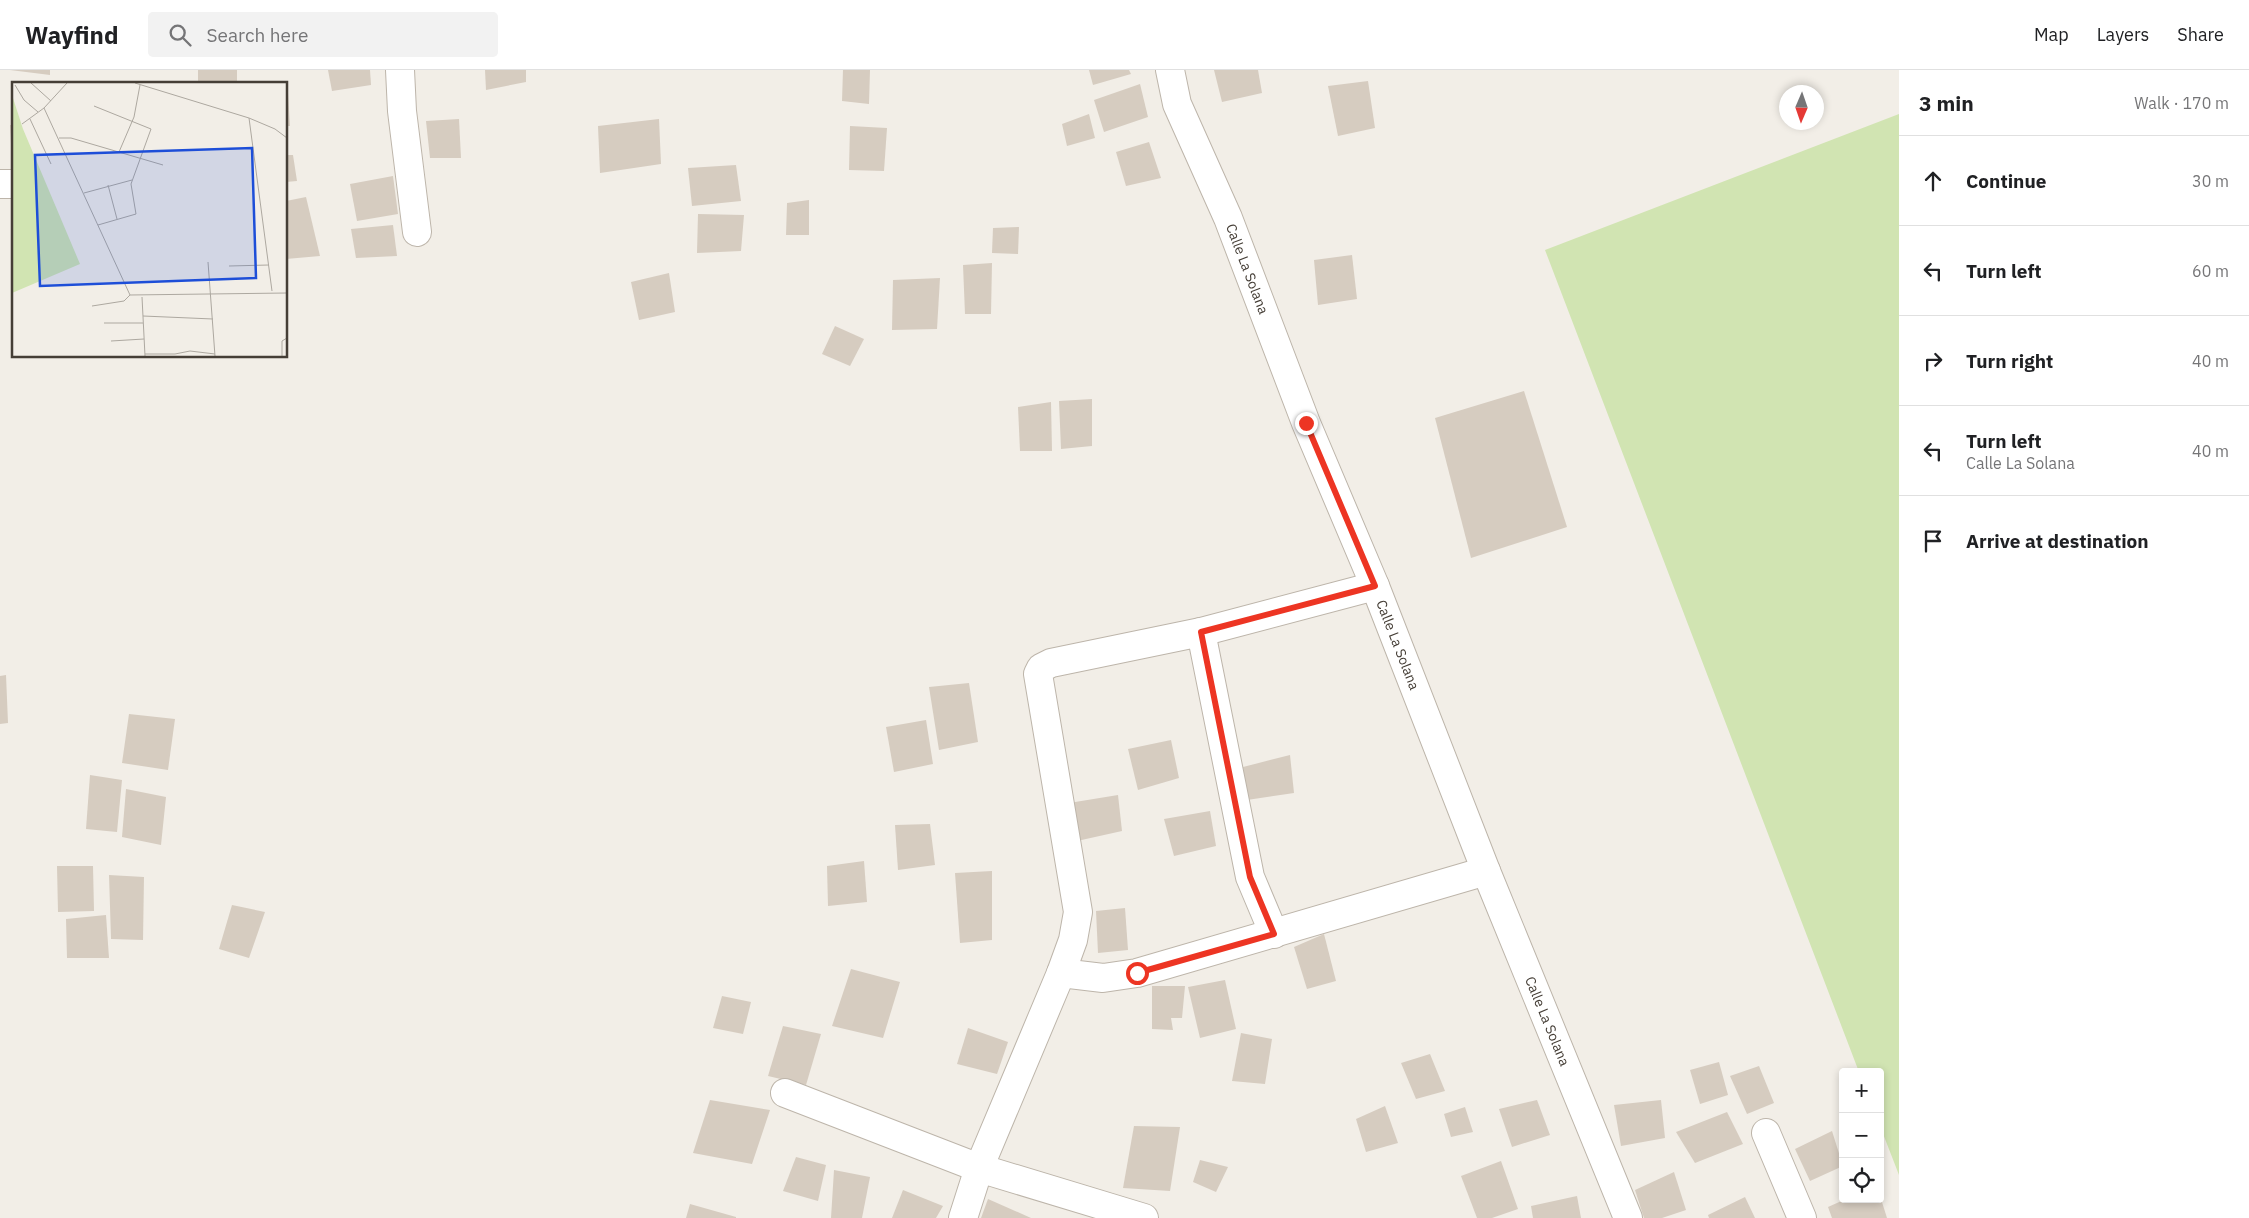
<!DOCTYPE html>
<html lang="en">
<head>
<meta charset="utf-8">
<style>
  :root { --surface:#fff; --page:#f2f2f2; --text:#202124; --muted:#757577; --line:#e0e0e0 }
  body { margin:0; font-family:"IBM Plex Sans",sans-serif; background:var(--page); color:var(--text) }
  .controls { position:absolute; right:15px; bottom:15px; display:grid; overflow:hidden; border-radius:5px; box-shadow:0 2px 8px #0003 }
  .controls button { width:45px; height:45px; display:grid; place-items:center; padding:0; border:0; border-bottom:1px solid var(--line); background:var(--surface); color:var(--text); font:25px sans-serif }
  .compass { position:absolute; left:1779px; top:15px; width:45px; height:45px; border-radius:50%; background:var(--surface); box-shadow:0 2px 8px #0003; rotate:182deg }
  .stop { position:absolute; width:15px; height:15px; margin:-11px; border:4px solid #ed3523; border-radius:50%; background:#fff }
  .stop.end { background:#ed3523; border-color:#fff; box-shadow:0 1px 5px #0008 }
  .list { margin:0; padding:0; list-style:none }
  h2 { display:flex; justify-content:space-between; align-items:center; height:65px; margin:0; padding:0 20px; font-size:21px }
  h2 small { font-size:16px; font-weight:400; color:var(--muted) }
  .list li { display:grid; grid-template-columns:32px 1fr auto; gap:15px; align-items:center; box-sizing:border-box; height:90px; padding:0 20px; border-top:1px solid var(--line) }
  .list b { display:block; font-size:19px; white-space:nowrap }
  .list p { margin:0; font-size:16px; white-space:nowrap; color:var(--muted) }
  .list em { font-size:16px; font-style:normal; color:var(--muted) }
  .icon { flex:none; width:28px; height:28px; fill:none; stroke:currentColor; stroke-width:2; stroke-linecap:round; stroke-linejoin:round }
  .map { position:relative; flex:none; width:1899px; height:1148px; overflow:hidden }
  header { display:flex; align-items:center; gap:30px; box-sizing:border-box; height:70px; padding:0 25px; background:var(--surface); border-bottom:1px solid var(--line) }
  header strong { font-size:24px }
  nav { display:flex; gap:28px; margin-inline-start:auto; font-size:18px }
  .search { width:350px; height:45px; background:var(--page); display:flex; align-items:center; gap:12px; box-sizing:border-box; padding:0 18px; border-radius:5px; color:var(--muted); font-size:19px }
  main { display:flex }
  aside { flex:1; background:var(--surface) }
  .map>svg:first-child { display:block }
  .green { fill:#d1e4b2 }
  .building { fill:#d6ccc0 }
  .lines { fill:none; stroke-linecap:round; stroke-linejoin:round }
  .minor-casing { stroke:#bdb5aa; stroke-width:30 }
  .minor { stroke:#fff; stroke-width:28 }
  .route { stroke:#ed3523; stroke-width:6 }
  .labels { text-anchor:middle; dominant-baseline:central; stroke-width:4; stroke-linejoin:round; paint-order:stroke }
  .street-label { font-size:14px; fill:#453e36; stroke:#fff }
  .inset-road { fill:none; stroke:#ada8a0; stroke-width:1 }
  .view { fill:#1d4ed8; fill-opacity:0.15; stroke:#1d4ed8; stroke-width:2.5 }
  .inset-edge { fill:none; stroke:#453e36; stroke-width:2.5 }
</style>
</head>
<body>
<header>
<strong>Wayfind</strong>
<div class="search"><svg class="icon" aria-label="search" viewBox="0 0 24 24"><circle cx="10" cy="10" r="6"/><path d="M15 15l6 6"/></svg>Search here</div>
<nav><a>Map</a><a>Layers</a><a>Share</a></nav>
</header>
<main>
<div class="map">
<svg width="1899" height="1148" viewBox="0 0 1899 1148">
  <rect width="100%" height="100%" fill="#f2eee7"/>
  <path class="green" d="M1899 44V1105L1880 1056V1002H1859L1545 180Z"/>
  <g class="building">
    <path d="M10 0H50V5Z"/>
    <rect x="198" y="0" width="39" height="14"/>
    <path d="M328 0H370L371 15 332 21Z"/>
    <path d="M485 0H526V12L486 20Z"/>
    <path d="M843 0H870L869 34 842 31Z"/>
    <path d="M1089 0H1129L1131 4 1093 15Z"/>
    <path d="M1214 0H1258L1262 23 1222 32Z"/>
    <path d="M287 11V14H264V12Z"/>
    <path d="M1368 11 1375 58 1338 66 1328 16Z"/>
    <path d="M1140 14 1148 47 1104 62 1094 30Z"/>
    <path d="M286 23H288L290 56H286Z"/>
    <path d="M1089 44 1095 68 1067 76 1062 54Z"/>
    <path d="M459 49 461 88H430L426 51Z"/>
    <path d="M659 49 661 94 600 103 598 56Z"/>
    <path d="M10 55H14V91H12Z"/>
    <path d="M850 56 887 58 884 101 849 100Z"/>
    <path d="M1149 72 1161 108 1126 116 1116 82Z"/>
    <path d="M286 85H293L297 111 286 112Z"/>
    <path d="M736 95 741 131 692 136 688 98Z"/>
    <path d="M393 106 398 144 357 151 350 114Z"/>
    <path d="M306 127 320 186 286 189V131Z"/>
    <path d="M809 130V165H786L787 133Z"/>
    <path d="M698 144 744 145 741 181 697 183Z"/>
    <path d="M393 155 397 186 356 188 351 159Z"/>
    <path d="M1019 157 1018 184 992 183 993 158Z"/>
    <path d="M1352 185 1357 229 1318 235 1314 190Z"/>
    <path d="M992 193 991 244H965L963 195Z"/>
    <path d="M669 203 675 242 639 250 631 212Z"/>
    <path d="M940 208 937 259 892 260 893 210Z"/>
    <path d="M835 256 864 269 850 296 822 284Z"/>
    <path d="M1524 321 1567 457 1471 488 1435 348Z"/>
    <path d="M1092 329V376L1061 379 1059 331Z"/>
    <path d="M1051 332 1052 381H1020L1018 337Z"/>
    <path d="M6 605 8 653 0 654V606Z"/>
    <path d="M969 613 978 672 939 680 929 617Z"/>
    <path d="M129 644 175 649 168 700 122 693Z"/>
    <path d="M926 650 933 694 894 702 886 657Z"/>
    <path d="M1171 670 1179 708 1138 720 1128 679Z"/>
    <path d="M1290 685 1294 723 1247 730 1243 697Z"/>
    <path d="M90 705 122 710 117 762 86 759Z"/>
    <path d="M126 719 166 727 161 775 122 767Z"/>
    <path d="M1118 725 1122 761 1077 771 1069 733Z"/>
    <path d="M1210 741 1216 776 1174 786 1164 749Z"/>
    <path d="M930 754 935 795 898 800 895 755Z"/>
    <path d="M864 791 867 832 828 836 827 796Z"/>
    <path d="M57 796H93L94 841 58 842Z"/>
    <path d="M992 801V870L960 873 955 803Z"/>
    <path d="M109 805 144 807 143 870 111 869Z"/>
    <path d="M232 835 265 842 249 888 219 879Z"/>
    <path d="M1125 838 1128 880 1098 883 1096 841Z"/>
    <path d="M106 845 109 888H67L66 849Z"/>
    <path d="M1324 864 1336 911 1307 919 1294 877Z"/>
    <path d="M851 899 900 912 883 968 832 956Z"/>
    <path d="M1225 910 1236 959 1200 968 1188 917Z"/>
    <path d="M1152 916H1185L1182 948H1171L1173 960 1152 959Z"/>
    <path d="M722 926 751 932 743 964 713 958Z"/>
    <path d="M783 956 821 964 806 1015 768 1006Z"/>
    <path d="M968 958 1008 972 997 1004 957 994Z"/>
    <path d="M1241 963 1272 969 1265 1014 1232 1011Z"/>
    <path d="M1430 984 1445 1021 1416 1029 1401 993Z"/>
    <path d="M1719 992 1728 1025 1700 1034 1690 1000Z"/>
    <path d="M1759 996 1774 1033 1747 1044 1730 1006Z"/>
    <path d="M710 1030 770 1040 752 1094 693 1083Z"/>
    <path d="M1537 1030 1550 1065 1512 1077 1499 1039Z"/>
    <path d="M1661 1030 1665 1068 1621 1076 1614 1035Z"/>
    <path d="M1385 1036 1398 1073 1366 1082 1356 1049Z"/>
    <path d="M1465 1037 1473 1062 1451 1067 1444 1044Z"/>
    <path d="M1727 1042 1743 1074 1695 1093 1676 1062Z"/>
    <path d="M1134 1056 1180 1057 1170 1121 1123 1118Z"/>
    <path d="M1832 1061 1843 1096 1810 1111 1795 1079Z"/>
    <path d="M796 1087 826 1095 818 1131 783 1121Z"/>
    <path d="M1200 1090 1228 1097 1216 1122 1193 1112Z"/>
    <path d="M1501 1091 1518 1139 1492 1148H1477L1461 1106Z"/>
    <path d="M834 1100 870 1107 862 1148H831Z"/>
    <path d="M1674 1102 1686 1140 1662 1148H1644L1635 1120Z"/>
    <path d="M903 1120 943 1136 936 1148H892Z"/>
    <path d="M1577 1126 1581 1148H1533L1531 1136Z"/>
    <path d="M1745 1127 1755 1148H1709L1708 1145Z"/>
    <path d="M988 1129 1031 1148H981Z"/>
    <path d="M1846 1129H1881L1887 1148H1832L1828 1137Z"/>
    <path d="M690 1134 736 1147V1148H686Z"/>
  </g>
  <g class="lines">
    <defs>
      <g id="minor">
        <path d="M400 0 402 41 417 162"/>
        <path id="s1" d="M1170 0 1177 34 1228 148 1306 353 1375 516 1486 801 1628 1148"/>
        <path d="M0 114H14"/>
        <path d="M1201 562 1250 807 1274 864"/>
        <path d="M1061 903 1103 908 1137 903 1486 801"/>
        <path d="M785 1023 979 1098 1144 1148"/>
        <path d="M1766 1063 1802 1148"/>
        <path d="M963 1148 979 1098 1061 903 1073 870 1078 842 1038 604 1041 598 1051 593 1201 562 1375 516"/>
      </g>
    </defs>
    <use href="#minor" class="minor-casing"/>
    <use href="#minor" class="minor"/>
  </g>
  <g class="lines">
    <path class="route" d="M1137 903 1274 864 1250 807 1201 562 1375 516 1306 353"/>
  </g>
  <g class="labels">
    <g class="street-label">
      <text stroke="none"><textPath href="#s1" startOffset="214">Calle La Solana</textPath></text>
      <text stroke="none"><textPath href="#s1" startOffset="619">Calle La Solana</textPath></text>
      <text stroke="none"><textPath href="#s1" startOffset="1024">Calle La Solana</textPath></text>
    </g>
  </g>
  <g transform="translate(12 12)">
    <rect width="275" height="275" fill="#f2eee7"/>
    <path d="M0 13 11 47 68 182 0 211Z" fill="#d1e4b2"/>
    <path class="inset-road" d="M19 1 39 19M123 1 237 36 263 47 275 56M3 3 12 18 26 30M82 24 139 47 119 102 124 132 86 143M32 26 118 213 275 211M237 36 260 209M18 37 39 82M10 42 32 26 55 1M47 56H59L151 83M107 70 122 35 128 3M96 103 105 137M72 111 120 98M196 180 203 274M217 184 257 183M130 215 133 274M80 224 112 219 118 213M131 234 201 237M92 241H131M99 259 132 257M133 272H163L178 269 203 272M270 274V259L275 256"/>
    <path class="view" d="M240 66 244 196 28 204 23 73Z"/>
    <rect width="275" height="275" class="inset-edge"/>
  </g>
</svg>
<div class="controls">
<button>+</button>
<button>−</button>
<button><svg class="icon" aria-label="locate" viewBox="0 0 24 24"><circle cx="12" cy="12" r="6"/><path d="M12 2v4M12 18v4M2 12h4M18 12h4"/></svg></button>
</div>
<svg class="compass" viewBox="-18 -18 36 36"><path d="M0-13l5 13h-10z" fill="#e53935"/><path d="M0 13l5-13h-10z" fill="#757577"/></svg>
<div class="stop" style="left:1137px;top:903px"></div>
<div class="stop end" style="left:1306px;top:353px"></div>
</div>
<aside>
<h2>3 min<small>Walk · 170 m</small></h2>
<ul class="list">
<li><svg class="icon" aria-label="ahead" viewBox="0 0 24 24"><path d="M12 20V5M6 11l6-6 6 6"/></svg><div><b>Continue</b></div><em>30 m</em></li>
<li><svg class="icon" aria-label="left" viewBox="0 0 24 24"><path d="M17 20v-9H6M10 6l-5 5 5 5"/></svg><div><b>Turn left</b></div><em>60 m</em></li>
<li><svg class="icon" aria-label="right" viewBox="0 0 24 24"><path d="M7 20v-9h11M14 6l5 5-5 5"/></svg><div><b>Turn right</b></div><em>40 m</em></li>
<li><svg class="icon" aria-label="left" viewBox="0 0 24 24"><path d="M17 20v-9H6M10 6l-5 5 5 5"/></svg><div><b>Turn left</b><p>Calle La Solana</p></div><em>40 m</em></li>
<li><svg class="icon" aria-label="arrive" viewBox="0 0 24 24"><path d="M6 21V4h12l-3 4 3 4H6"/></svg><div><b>Arrive at destination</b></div></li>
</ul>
</aside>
</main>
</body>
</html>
